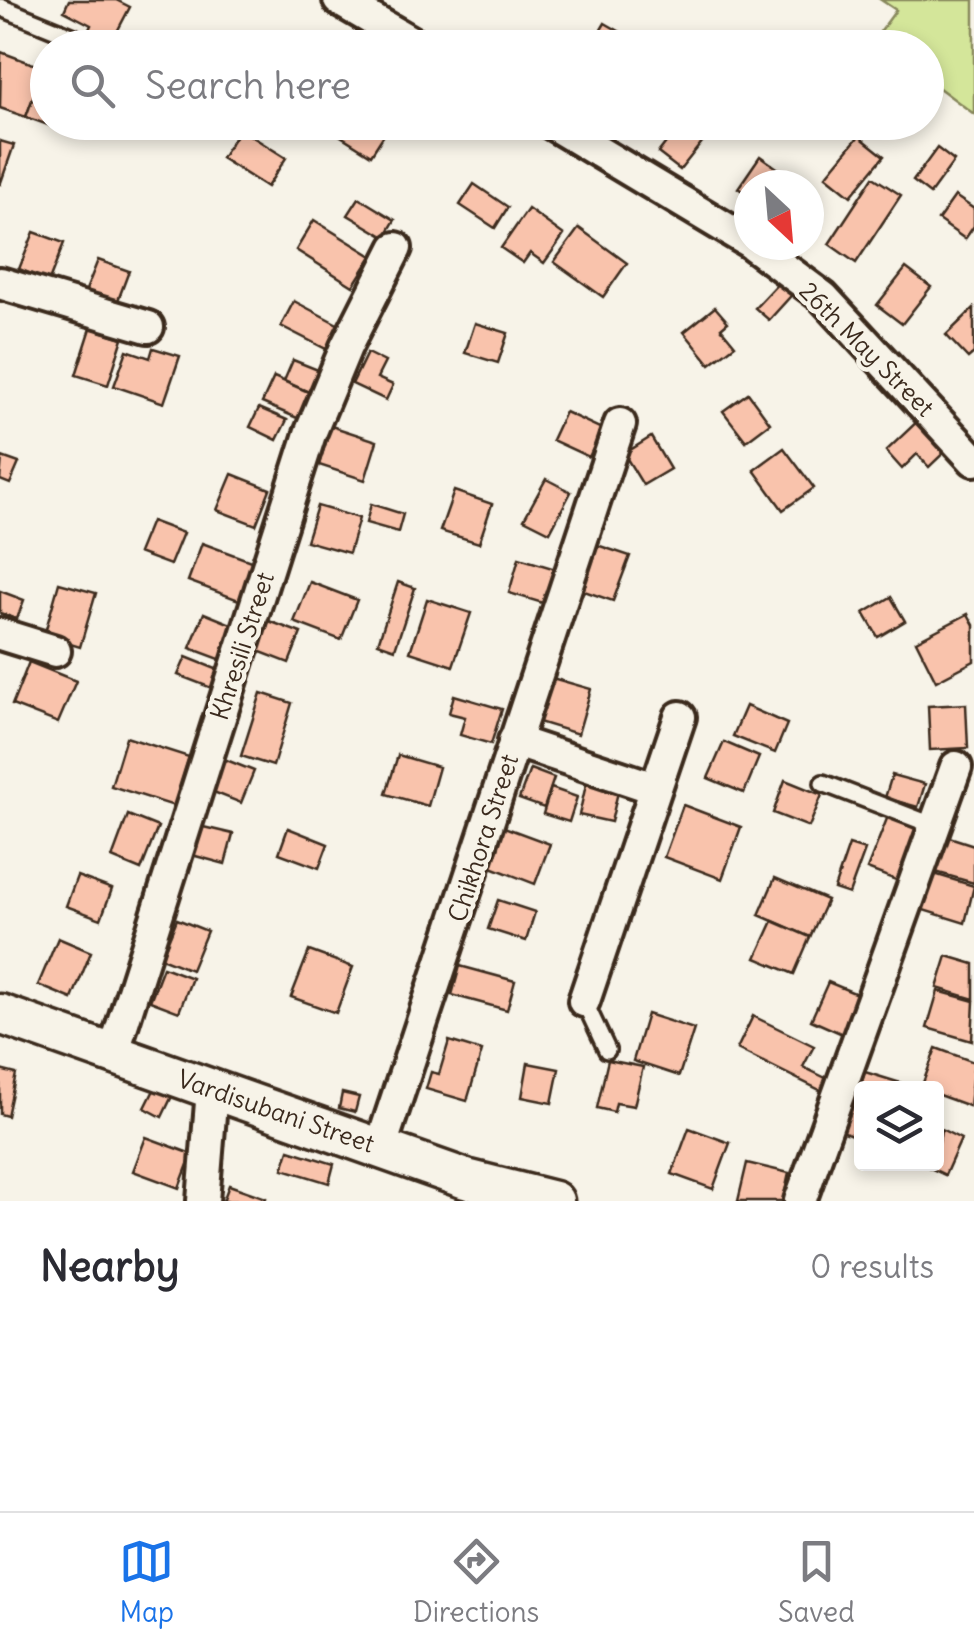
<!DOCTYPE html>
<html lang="en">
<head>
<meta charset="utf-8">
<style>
  :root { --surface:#fff; --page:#f7f7f7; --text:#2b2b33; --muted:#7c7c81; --line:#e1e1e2; --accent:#1a73e8 }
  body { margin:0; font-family:Delius,sans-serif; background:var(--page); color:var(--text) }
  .controls { position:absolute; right:30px; bottom:30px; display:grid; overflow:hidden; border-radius:10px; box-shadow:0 5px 15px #0003 }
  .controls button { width:90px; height:90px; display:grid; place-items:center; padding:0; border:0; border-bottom:2px solid var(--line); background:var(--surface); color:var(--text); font:50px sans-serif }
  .compass { position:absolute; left:734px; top:170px; width:90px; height:90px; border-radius:50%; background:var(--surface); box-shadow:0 5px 15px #0003; rotate:154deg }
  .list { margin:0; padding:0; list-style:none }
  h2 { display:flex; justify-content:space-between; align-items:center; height:130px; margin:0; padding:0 40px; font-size:42px }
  h2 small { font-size:32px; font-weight:400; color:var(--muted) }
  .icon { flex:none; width:55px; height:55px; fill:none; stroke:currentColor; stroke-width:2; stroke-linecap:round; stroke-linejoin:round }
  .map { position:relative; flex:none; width:974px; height:1201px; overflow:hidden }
  .search { position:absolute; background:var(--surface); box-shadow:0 5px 15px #0003; left:30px; right:30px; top:30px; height:110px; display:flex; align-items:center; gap:25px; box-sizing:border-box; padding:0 35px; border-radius:55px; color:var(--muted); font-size:38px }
  .sheet { height:310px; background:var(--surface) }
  nav { display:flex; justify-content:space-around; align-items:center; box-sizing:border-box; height:140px; border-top:2px solid var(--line); background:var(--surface); font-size:28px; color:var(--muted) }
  nav a { display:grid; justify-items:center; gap:5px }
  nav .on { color:var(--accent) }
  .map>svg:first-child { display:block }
  .green { fill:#d4e69a; stroke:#88885c; stroke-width:2.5 }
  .building { fill:#f9c3ac; stroke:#3b2a1e; stroke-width:2.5 }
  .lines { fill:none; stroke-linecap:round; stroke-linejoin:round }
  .service-casing { stroke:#3b2a1e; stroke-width:22 }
  .minor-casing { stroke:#3b2a1e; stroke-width:38 }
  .tertiary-casing { stroke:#3b2a1e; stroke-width:45 }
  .service { stroke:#f7f3e8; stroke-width:15 }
  .minor { stroke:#f7f3e8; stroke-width:30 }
  .tertiary { stroke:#f7f3e8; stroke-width:38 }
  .labels { text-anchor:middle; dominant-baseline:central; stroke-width:9; stroke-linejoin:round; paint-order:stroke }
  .street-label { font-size:25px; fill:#3b2a1e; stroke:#f7f3e8 }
</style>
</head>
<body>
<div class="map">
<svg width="974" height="1201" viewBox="0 0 974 1201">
  <rect width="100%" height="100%" fill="#f7f3e8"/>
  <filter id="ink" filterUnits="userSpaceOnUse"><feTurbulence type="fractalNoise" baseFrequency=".01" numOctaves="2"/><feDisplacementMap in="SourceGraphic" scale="20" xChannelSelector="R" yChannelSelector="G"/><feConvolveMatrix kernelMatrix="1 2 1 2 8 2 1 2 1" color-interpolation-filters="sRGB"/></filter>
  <g filter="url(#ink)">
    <path class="green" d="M881 0H974V114L927 79 926 48 884 47 874 40 896 10Z"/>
    <g class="building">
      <path d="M69 0H116L130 7 110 45 87 34 91 25 64 11Z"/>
      <path d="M605 23 638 42 634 48H590Z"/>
      <path d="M1 52 44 68 26 117 0 108Z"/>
      <path d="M37 86 48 89V122H83L78 136 26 117Z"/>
      <path d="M338 122H382L389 127 371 155 333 131Z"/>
      <path d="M682 122H690L707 136 680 170 658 153Z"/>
      <path d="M240 129 286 158 267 187 221 158Z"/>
      <path d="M859 136 884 156 851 196 826 176Z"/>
      <path d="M0 141 14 145 0 185Z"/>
      <path d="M937 148 954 161 930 194 913 181Z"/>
      <path d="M760 156 793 179 789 185H749V196L738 188Z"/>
      <path d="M873 177 901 195 856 263 829 244Z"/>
      <path d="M474 184 508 207 495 228 460 205Z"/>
      <path d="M955 196 974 209V226L965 239 938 220Z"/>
      <path d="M359 198 395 220 385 237 348 215Z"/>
      <path d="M528 209 564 235 544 263 530 253 523 263 501 248Z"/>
      <path d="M314 220 372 256 353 286 296 250Z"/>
      <path d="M579 228 627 263 603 297 554 262Z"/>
      <path d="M34 232 64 243 49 281 19 269Z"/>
      <path d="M98 260 129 271 117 303 86 290Z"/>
      <path d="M906 268 931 287 902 324 877 305Z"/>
      <path d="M785 276 798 288 769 320 755 308Z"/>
      <path d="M294 301 345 328 332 352 281 326Z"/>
      <path d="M715 307 728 322 721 328 735 345 710 364 684 332Z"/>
      <path d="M974 308V353L968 358 946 335Z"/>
      <path d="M475 323 508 333 498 363 465 353Z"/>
      <path d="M91 328 123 338 108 385 76 375Z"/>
      <path d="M153 348 180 356 164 403 114 386 127 350 150 358Z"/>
      <path d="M367 353 385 362 377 378 393 385 386 400 352 384Z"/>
      <path d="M293 360 323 372 313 394 284 381Z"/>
      <path d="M274 377 313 394 302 420 262 403Z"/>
      <path d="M748 393 770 423 746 441 723 411Z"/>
      <path d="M259 408 287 420 277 440 250 427Z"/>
      <path d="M565 412 602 429 589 457 552 440Z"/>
      <path d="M924 415 952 445 929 467 917 454 902 469 886 451Z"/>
      <path d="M331 426 377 441 365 480 319 465Z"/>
      <path d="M651 437 670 469 643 485 624 454Z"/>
      <path d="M784 448 814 488 783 510 754 470Z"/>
      <path d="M2 457 19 463 10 484 0 480Z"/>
      <path d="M232 474 270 489 256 525 217 510Z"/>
      <path d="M546 479 571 492 550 532 524 519Z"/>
      <path d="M454 491 492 504 479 543 440 531Z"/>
      <path d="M371 504 403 514 398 532 366 523Z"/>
      <path d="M317 506 359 518 349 553 306 541Z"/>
      <path d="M151 521 183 533 170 565 138 553Z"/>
      <path d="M202 543 259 564 244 602 188 581Z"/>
      <path d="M597 545 630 556 613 601 581 590Z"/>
      <path d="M519 558 556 569 546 604 509 593Z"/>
      <path d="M310 582 357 600 341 640 294 622Z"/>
      <path d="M398 582 415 588 395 649 378 643Z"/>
      <path d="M59 583 96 593 80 647 44 636Z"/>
      <path d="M0 591 24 600 17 619 0 613Z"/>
      <path d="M891 597 905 621 878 637 864 613Z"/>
      <path d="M427 599 471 613 453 666 410 652Z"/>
      <path d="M204 613 236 626 222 660 190 648Z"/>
      <path d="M968 614 974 625V661L936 681 916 641Z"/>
      <path d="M269 621 301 633 289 663 258 651Z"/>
      <path d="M186 657 221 671 214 689 178 675Z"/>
      <path d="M29 662 76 681 58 723 12 705Z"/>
      <path d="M545 676 591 689 578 734 532 720Z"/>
      <path d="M261 693 292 703 273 766 241 756Z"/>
      <path d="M454 695 502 709 491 744 460 735 465 717 449 713Z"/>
      <path d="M966 704 968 748 930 750 928 706Z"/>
      <path d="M746 706 787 724 775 753 733 736Z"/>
      <path d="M126 737 189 757 174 806 111 786Z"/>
      <path d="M724 742 759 757 744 793 708 778Z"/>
      <path d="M398 755 439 767 428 806 386 794Z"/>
      <path d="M224 759 254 771 241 803 211 791Z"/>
      <path d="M530 769 554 778 544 808 519 799Z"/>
      <path d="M892 775 925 784 918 807 885 798Z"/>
      <path d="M588 776 620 783 611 822 579 815Z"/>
      <path d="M785 780 822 795 809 827 773 813Z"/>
      <path d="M551 788 577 797 569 822 543 814Z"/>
      <path d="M683 805 741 827 722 879 664 857Z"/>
      <path d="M128 815 158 827 141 870 112 858Z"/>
      <path d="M888 816 922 829 901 882 867 869Z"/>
      <path d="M496 824 550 844 535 884 481 863Z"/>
      <path d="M199 826 233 834 225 864 192 855Z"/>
      <path d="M288 828 328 844 319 868 279 853Z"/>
      <path d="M943 835 974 845V883L932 871Z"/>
      <path d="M849 845 865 850 849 894 834 889Z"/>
      <path d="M931 873 974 886 965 923 920 909Z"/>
      <path d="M77 876 112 889 101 919 66 906Z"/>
      <path d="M775 878 827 900 810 937 759 915Z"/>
      <path d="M498 900 535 912 526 941 488 929Z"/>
      <path d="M177 919 207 931 191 970 161 958Z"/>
      <path d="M773 921 810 937 794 974 756 958Z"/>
      <path d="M58 938 91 952 72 999 38 985Z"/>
      <path d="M309 951 353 967 336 1013 291 997Z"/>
      <path d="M947 956 974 964V999L937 988Z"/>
      <path d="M460 966 515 981 507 1010 452 995Z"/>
      <path d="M163 967 192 978 179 1012 150 1001Z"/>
      <path d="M828 982 864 997 847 1036 811 1020Z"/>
      <path d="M938 991 974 1001 972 1041 927 1028Z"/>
      <path d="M647 1014 694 1029 679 1076 633 1061Z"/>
      <path d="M753 1016 814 1046 803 1067 836 1083 830 1095 737 1049Z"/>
      <path d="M449 1041 482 1051 467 1101 426 1089 431 1072 439 1074Z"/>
      <path d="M936 1048 974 1062 969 1106 936 1094V1088H921Z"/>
      <path d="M608 1060 643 1067 634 1106 616 1103 614 1112 597 1108Z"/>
      <path d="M528 1063 559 1069 552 1103 522 1097Z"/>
      <path d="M0 1070 16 1074 7 1116 0 1114Z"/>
      <path d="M865 1072 917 1088H862V1099L857 1098Z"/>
      <path d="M157 1084 174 1092 162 1117 145 1108Z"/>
      <path d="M342 1093 359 1097 355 1112 339 1108Z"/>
      <path d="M850 1096 862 1101V1150L855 1147 859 1138 837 1129Z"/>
      <path d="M689 1128 730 1143 713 1189 672 1174Z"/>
      <path d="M941 1129 961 1139 945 1175 924 1165 936 1164Z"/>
      <path d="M146 1137 192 1154 179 1188 133 1171Z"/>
      <path d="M289 1150 334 1164 329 1183 283 1169Z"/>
      <path d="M747 1163 789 1173 783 1201H738Z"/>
      <path d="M229 1185 266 1198 265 1201H223Z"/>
    </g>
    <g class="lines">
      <defs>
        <g id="service">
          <path d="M0 7 74 37"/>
          <path d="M823 783 935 826"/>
          <path d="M584 1001 607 1050"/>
        </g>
        <g id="minor">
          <path d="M339 0 421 48"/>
          <path d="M549 122 749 242"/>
          <path d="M753 245 823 297 974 460"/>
          <path d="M0 283 148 327"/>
          <path d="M0 634 55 651"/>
          <path d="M514 741 654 788"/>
          <path d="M584 1001 680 717"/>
          <path d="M113 1054 310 434 346 347 396 248"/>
          <path d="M381 1146 620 424"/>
          <path d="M203 1201 212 1090"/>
          <path d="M800 1201 956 767"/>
        </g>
        <path id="tertiary" d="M0 1014 466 1179 554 1201"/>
      </defs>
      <use href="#service" class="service-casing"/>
      <use href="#minor" class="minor-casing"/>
      <use href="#tertiary" class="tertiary-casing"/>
      <use href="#service" class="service"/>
      <use href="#minor" class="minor"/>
      <use href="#tertiary" class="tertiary"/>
    </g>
  </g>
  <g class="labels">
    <g class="street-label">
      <text transform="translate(867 349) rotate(45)">26th May Street</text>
      <text transform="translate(242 646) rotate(-72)">Khresili Street</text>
      <text transform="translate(483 838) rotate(-72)">Chikhora Street</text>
      <text transform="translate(276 1111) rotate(19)">Vardisubani Street</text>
    </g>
  </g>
</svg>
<div class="controls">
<button><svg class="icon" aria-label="layers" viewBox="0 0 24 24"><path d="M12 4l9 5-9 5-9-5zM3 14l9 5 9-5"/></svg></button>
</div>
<svg class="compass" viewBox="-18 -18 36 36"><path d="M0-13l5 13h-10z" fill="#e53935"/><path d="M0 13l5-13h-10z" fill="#7c7c81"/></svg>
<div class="search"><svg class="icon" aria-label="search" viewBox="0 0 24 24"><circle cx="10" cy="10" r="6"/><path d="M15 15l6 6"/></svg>Search here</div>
</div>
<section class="sheet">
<h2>Nearby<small>0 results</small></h2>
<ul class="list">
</ul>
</section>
<nav>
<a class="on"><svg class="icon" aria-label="map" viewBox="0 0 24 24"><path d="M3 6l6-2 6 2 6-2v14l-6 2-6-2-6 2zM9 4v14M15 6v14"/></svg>Map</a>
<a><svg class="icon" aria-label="directions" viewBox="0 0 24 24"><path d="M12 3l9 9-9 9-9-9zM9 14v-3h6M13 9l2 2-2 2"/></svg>Directions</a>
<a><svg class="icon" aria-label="saved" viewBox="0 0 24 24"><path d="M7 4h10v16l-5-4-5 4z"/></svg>Saved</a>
</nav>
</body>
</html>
